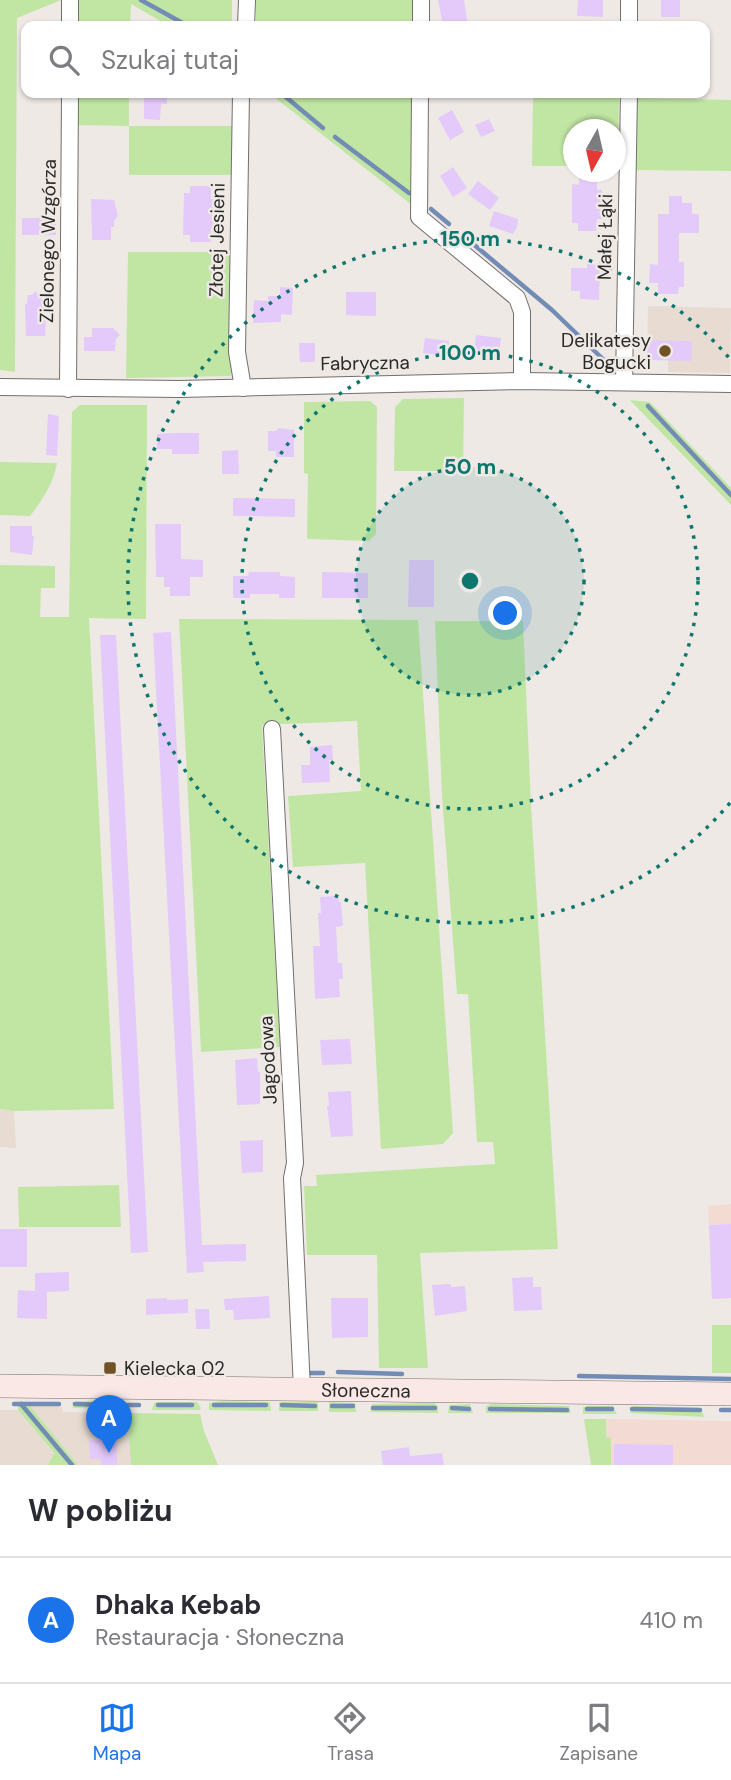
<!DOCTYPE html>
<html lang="pl">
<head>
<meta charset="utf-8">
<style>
  :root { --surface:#fff; --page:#f7f7f7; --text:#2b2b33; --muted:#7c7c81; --line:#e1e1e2; --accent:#1a73e8 }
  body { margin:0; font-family:"DM Sans",sans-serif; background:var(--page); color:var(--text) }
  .compass { position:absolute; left:563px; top:119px; width:63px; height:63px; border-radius:50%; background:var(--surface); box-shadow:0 2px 5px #0004; rotate:188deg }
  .you { position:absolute; left:506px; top:614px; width:24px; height:24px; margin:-18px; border:5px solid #fff; border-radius:50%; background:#1a73e8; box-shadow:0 0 0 10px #1a73e833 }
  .badge { display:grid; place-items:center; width:46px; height:46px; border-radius:50%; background:var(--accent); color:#fff; font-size:23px; font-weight:700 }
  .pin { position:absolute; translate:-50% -58px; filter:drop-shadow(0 2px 4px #0008) }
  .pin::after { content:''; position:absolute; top:37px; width:24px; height:21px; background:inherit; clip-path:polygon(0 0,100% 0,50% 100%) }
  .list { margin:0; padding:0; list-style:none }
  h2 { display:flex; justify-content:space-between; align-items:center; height:91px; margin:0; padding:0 28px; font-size:30px }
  h2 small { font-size:23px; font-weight:400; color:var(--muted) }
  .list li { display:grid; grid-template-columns:46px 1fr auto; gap:21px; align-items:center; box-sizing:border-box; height:126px; padding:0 28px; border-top:2px solid var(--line) }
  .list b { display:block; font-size:26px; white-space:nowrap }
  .list p { margin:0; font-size:23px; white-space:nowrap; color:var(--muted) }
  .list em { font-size:23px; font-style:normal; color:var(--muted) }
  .icon { flex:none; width:38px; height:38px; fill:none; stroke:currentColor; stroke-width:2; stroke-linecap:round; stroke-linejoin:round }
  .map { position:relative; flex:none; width:731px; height:1465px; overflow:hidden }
  .search { position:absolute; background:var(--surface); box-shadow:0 2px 5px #0004; left:21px; right:21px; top:21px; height:77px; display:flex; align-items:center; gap:18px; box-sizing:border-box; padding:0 24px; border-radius:14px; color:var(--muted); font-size:26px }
  .sheet { height:217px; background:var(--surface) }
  nav { display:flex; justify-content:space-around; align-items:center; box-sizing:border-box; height:98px; border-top:2px solid var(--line); background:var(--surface); font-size:19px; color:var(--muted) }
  nav a { display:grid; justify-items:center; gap:4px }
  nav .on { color:var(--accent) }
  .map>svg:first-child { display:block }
  .built { fill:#e7dbd2 }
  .industrial { fill:#f3dad2 }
  .green { fill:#c1e6a4 }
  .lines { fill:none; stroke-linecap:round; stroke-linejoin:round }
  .stream { stroke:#728cb5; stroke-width:4.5 }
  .building { fill:#e4cafa }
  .minor-casing { stroke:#746f6c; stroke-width:18 }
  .secondary-casing { stroke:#746f6c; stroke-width:24 }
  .minor { stroke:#fff; stroke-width:16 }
  .secondary { stroke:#fae8e6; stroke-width:23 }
  .ring { fill:none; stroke:#0f766e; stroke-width:3.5; stroke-dasharray:3.5 7 }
  .poi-dot { fill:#705226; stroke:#eee9e5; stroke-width:2.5 }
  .labels { text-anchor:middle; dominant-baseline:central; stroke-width:5; stroke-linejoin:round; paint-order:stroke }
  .street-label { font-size:19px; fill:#2b2927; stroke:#eee9e5 }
  .poi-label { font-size:19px; fill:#2b2927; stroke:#eee9e5; text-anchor:end }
  .centre { fill:#0f766e; stroke:#eee9e5; stroke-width:3.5 }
  .ring-label { font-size:21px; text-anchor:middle; font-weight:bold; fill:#0f766e; stroke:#eee9e5; stroke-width:5; stroke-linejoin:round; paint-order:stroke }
</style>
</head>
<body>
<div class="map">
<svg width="731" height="1465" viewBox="0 0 731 1465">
  <rect width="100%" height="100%" fill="#eee9e5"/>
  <g class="built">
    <path d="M648 306 731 308 730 373 668 372V360H647Z"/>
    <path d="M0 1109 14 1111 16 1148 0 1147Z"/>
    <path d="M30 1406H61L63 1412 127 1413 131 1465H78Z"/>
    <path d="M0 1410H18L63 1465H0Z"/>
  </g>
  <g class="industrial">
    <path d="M731 1204V1224L709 1225 708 1206Z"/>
    <path d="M606 1419 731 1421V1465H611V1438H606Z"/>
  </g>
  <g class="green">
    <path d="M0 0H61L17 18 15 372 0 370Z"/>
    <path d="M78 0H232V26H169L131 4 130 26H78Z"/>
    <rect x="256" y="0" width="158" height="26"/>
    <path d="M77 93H129V126H234L232 175H129V126L77 125Z"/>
    <path d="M269 93H413L412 205Z"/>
    <path d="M533 93H619L618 166H616V130H574L573 166H532Z"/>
    <path d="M637 98 731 100V171L636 170Z"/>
    <path d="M128 252H231V376L126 378Z"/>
    <path d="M464 398 463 471H394L395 407 403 399Z"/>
    <path d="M630 400 650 402 731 488V505Z"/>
    <path d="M370 401 377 407 376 534 369 541 307 539 308 474 304 473V402Z"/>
    <path d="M80 405H147L146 619 89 618 114 1109 14 1111 0 1109V565L55 566V588H41L40 617H69L72 412Z"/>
    <path d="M0 462 57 463C53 484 43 499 30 516L0 515Z"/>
    <path d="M179 619 418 620 453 1133 443 1144 381 1149 365 863 293 867 288 796 361 791 357 721 262 725 280 1047 201 1052Z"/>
    <path d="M435 621H523L531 805 558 1249 420 1253 428 1368H379L377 1255H307L304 1186H317L316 1175 495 1164 493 1142H477L468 994H457L442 796Z"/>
    <path d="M119 1185 121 1227H19L18 1187Z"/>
    <rect x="712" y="1325" width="19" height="48"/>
    <path d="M100 1400H114L117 1406 114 1409 73 1408 72 1402C81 1400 91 1403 100 1400Z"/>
    <path d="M222 1401 270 1402 271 1411 209 1410V1403Z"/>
    <path d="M157 1402H197L201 1408 200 1410H152L154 1403Z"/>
    <rect x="279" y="1402" width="39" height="9"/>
    <path d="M329 1402 355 1403 356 1412H329Z"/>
    <path d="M434 1403 438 1406V1413L370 1412 372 1404Z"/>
    <path d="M470 1404 473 1413H448L449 1405Z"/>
    <path d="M492 1404 569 1406 571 1413H486V1406Z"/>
    <path d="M18 1405 30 1406 78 1465H48L54 1453 18 1410Z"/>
    <path d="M587 1406H613L617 1414H583V1407Z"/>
    <path d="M633 1406 701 1408 704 1417 630 1413Z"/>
    <path d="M127 1413 200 1414 204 1431 218 1465H131Z"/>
    <path d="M584 1419H606V1437L611 1438V1465H591Z"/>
  </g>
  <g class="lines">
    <g class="stream">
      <path d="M141 0 188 26"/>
      <path d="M281 93 323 128"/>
      <path d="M335 137 409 193"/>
      <path d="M431 209 449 224"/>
      <path d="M466 238 552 310 607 363"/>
      <path d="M648 406 731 495"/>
      <path d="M338 1372 402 1374"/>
      <path d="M308 1373H323"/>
      <path d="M579 1376 731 1379"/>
      <path d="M14 1404H59"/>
      <path d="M21 1404 72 1465"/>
      <path d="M75 1404 113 1405"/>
      <path d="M127 1405H139"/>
      <path d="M158 1405H192"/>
      <path d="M214 1405H266"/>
      <path d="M282 1405 315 1406"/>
      <path d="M332 1406H353"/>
      <path d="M373 1408H435"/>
      <path d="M452 1408 469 1409"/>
      <path d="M490 1409 567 1410"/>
      <path d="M587 1409H612"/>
      <path d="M632 1409 700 1410"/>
      <path d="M721 1410H731"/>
    </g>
  </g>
  <g class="building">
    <path d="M438 0H464L468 26H443Z"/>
    <path d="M578 0H603V17L577 16Z"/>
    <rect x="661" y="0" width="19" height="17"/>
    <path d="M144 93H167V104H161L160 120 144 119Z"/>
    <path d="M452 110 464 132 450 140 438 118Z"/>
    <path d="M489 119 495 131 481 137 475 125Z"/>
    <path d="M453 167 467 188 453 197 440 176Z"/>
    <path d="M579 177H597V190H602V219H597L596 231H578V223H572V184L579 185Z"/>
    <path d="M478 181 499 198 490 210 468 194Z"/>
    <path d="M190 186H211V199H216V229H211V242H190V235H183L184 193H190Z"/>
    <path d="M669 196H682V203H692V214H699V233H679V262H684V287H679L678 294H658V283H649L650 264 658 265V214H669Z"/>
    <path d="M91 199 114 200 118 216 114 221V227H111V240H92Z"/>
    <path d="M494 211 518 219 517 227 513 234 489 226Z"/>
    <rect x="22" y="218" width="34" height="17"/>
    <path d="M587 264 600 265 599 300 580 299V291H571V268H587Z"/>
    <path d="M280 287 293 288 292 315 281 314V322L253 323 254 300 268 301V296H280Z"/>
    <path d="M35 291 40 295H47L45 336H26L25 304H27L28 295H32Z"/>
    <path d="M346 292H376V316L346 315Z"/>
    <path d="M92 328H113L120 335 116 339 115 351H84V337H92Z"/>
    <path d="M476 335 501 338 499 354 474 351Z"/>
    <path d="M425 338 449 341 448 356 423 353Z"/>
    <path d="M647 340 692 341 691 361 647 360Z"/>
    <path d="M299 343H315V362H300Z"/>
    <path d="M48 414 59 416 57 456 46 455Z"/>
    <path d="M278 428 294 430V457H276V451H268V431H276Z"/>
    <path d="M172 433H199V454H172V449H157V434Z"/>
    <path d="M238 450 239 474H222V451Z"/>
    <path d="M233 498 295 499V517L233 516Z"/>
    <path d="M155 524H181V559L203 560V577H190V596H170V587H164V577H156Z"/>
    <path d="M10 526H32V536H34L32 555 10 552Z"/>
    <path d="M409 560H434V607H408Z"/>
    <path d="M249 572H280V576L295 577V598H279V594H250V598H233V576H248Z"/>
    <path d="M322 572 368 573V598H322Z"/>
    <path d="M171 632 202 1245 246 1244V1261L203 1262 204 1272 187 1273 153 633Z"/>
    <path d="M100 635H116L148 1252 131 1253Z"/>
    <path d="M332 745 333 760H329L330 782 302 783 301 765H310V747Z"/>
    <path d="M338 896 339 902H341L343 926 336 927 338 963H342L343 979H339L340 997 315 999 313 946H320L318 913H321L320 897Z"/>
    <path d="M350 1039 352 1064 322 1065 320 1040Z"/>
    <path d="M257 1058 258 1072H260V1104L237 1105 235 1060Z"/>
    <path d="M351 1091 353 1136 331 1137 327 1106H329L328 1092Z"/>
    <path d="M263 1140V1172L242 1173 240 1141Z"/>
    <path d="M731 1224V1298L712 1299 709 1225Z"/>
    <rect x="0" y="1229" width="27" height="38"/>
    <path d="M69 1272V1291L47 1292V1319L17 1318 18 1290 35 1291V1273Z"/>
    <path d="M533 1277V1287H541L542 1310 514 1311 512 1278Z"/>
    <path d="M451 1284V1287L465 1286 467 1311 435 1316 432 1285Z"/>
    <path d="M269 1296 270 1318 234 1320 233 1310H225L224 1299Z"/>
    <path d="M167 1298V1300L188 1299V1313L146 1315V1299Z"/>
    <path d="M331 1298H368V1337L332 1338Z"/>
    <path d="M195 1309H209L210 1329H196Z"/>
    <path d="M117 1439V1465H101V1459H90L89 1440Z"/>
    <path d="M614 1444 673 1445V1465H614Z"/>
    <path d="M409 1447 410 1456 442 1453 444 1465H383L381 1451Z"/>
  </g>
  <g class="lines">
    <defs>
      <g id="minor">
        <path d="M70 0V26"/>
        <path d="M246 26 247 0"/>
        <path d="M421 26V0"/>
        <path d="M629 26V0"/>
        <path d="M241 93 237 352 243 388"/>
        <path d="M420 93 419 217 517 298 522 312V381"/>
        <path d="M624 382 629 93"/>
        <path d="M0 387 179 389 522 381 731 384"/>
        <path d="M68 389 70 93"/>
        <path d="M272 729 295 1163 292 1178 302 1389"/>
      </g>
      <g id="secondary">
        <path id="s1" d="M0 1386 731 1394"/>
      </g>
    </defs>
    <use href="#minor" class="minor-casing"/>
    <use href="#secondary" class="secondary-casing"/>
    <use href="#minor" class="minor"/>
    <use href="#secondary" class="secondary"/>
  </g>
  <circle cx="470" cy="581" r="114" fill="#0f766e" fill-opacity=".12"/>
  <g class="ring">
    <circle cx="470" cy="581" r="114"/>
    <circle cx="470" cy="581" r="228"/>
    <path d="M730 803A342 342 0 1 1 730 359"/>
  </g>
  <g class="poi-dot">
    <circle cx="665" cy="351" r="7"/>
    <rect x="103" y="1361" width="14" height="14" rx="3.5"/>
  </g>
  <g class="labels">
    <g class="street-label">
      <text transform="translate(605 237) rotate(-89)">Małej Łąki</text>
      <text transform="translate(217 240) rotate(-89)">Złotej Jesieni</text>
      <text transform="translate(48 241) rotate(-89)">Zielonego Wzgórza</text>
      <text transform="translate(365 363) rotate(-1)">Fabryczna</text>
      <text transform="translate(268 1060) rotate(-93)">Jagodowa</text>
      <text stroke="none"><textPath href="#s1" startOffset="366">Słoneczna</textPath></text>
    </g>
    <g class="poi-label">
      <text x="651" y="340">Delikatesy<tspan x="651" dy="22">Bogucki</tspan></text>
      <text x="124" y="1368" text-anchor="start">Kielecka 02</text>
    </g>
  </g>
  <circle cx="470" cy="581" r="10" class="centre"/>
  <g class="ring-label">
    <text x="470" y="246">150 m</text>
    <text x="470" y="360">100 m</text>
    <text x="470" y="474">50 m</text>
  </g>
</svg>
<svg class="compass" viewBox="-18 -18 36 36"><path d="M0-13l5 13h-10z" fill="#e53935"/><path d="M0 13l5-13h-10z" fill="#7c7c81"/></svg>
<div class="you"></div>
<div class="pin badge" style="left:109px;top:1453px">A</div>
<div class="search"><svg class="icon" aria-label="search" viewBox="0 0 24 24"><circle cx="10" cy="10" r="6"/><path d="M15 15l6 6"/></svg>Szukaj tutaj</div>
</div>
<section class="sheet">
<h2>W pobliżu<small></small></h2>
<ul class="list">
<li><span class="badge">A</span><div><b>Dhaka Kebab</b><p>Restauracja · Słoneczna</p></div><em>410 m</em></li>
</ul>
</section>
<nav>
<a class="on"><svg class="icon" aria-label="map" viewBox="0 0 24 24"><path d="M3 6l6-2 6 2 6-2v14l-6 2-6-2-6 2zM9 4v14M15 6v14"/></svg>Mapa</a>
<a><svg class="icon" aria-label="directions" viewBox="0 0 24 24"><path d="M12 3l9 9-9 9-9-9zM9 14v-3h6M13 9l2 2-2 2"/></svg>Trasa</a>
<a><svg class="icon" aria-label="saved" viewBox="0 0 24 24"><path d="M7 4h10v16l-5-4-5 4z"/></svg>Zapisane</a>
</nav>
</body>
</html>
